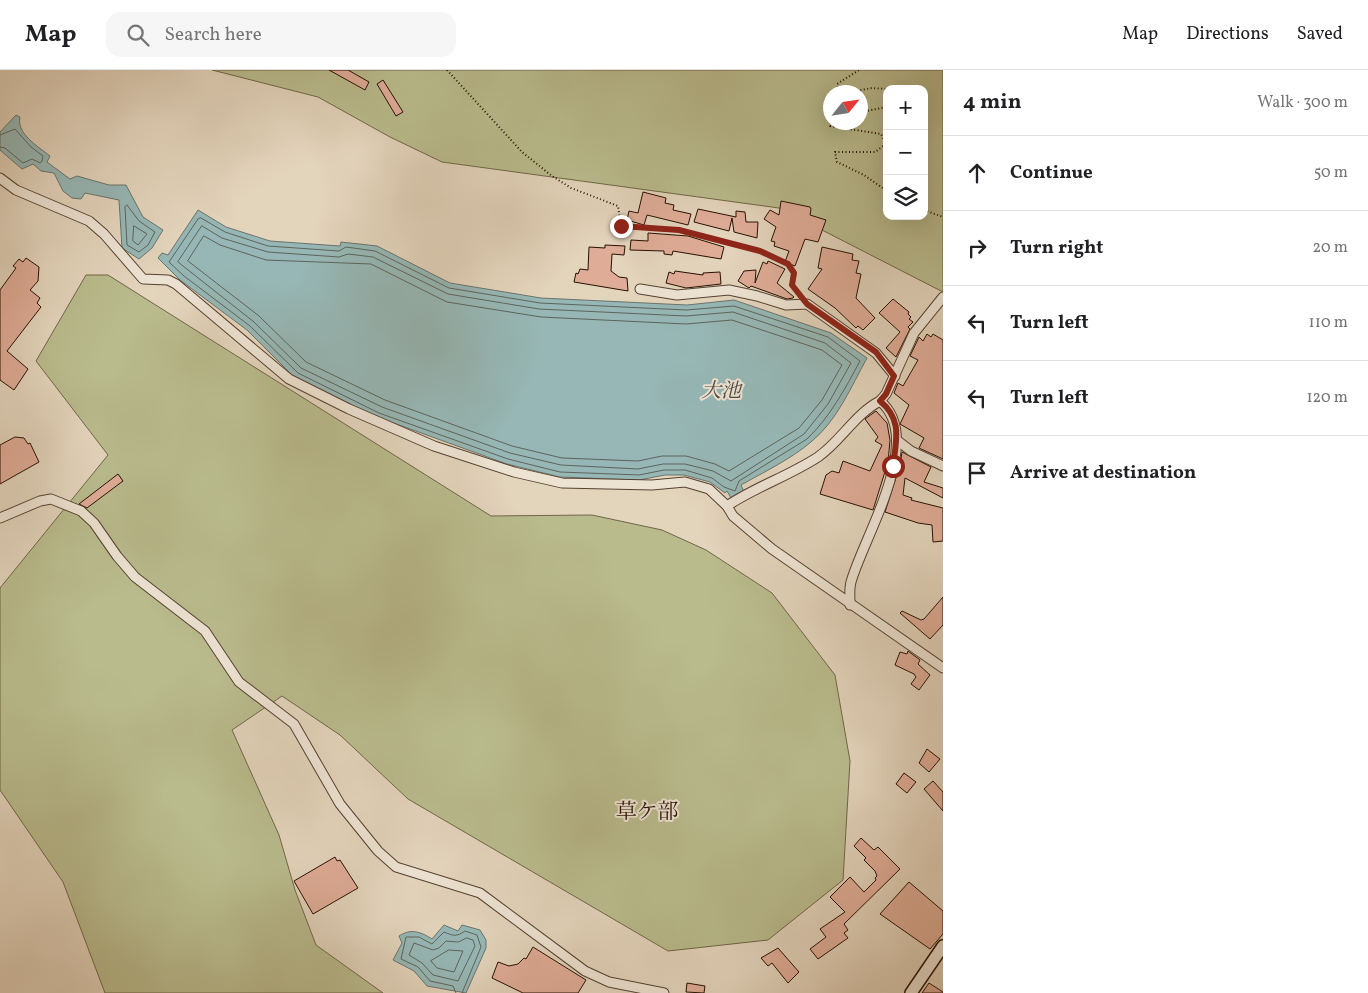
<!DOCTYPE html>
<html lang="en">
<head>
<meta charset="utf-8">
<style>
  :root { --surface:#fff; --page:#f6f6f6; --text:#202124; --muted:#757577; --line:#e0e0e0 }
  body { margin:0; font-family:Vollkorn,"Noto Serif JP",serif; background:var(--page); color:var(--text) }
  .controls { position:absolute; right:15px; top:15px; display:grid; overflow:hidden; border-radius:10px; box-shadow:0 5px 20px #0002 }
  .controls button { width:45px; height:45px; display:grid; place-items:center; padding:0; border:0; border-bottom:1px solid var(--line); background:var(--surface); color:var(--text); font:25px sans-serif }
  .compass { position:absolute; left:823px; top:15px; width:45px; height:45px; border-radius:50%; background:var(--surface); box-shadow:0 5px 20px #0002; rotate:60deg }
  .stop { position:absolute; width:15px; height:15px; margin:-11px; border:4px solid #8f2418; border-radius:50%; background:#fff }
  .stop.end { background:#8f2418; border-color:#fff; box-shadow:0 1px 5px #0008 }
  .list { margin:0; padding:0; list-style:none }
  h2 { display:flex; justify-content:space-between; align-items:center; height:65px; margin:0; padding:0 20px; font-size:21px }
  h2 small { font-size:16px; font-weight:400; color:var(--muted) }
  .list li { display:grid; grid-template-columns:32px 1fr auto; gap:15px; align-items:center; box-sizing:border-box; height:75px; padding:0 20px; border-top:1px solid var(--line) }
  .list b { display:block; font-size:19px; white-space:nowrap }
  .list em { font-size:16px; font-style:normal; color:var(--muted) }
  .icon { flex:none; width:28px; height:28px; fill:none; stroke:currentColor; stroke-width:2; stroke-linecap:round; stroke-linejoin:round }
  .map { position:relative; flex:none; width:943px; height:923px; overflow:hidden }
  header { display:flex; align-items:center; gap:30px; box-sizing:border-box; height:70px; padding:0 25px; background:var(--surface); border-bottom:1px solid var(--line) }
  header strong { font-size:24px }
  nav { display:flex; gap:28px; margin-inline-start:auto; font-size:18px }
  .search { width:350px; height:45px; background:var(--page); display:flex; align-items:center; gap:12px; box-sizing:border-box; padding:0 18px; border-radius:15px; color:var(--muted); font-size:19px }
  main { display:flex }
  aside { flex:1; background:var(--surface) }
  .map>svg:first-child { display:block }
  .green { fill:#b9bb8d; stroke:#706648; fill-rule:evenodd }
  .water { fill:#96b7b5; stroke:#6a746d }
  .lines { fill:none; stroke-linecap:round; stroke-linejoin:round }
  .shore { stroke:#5e645c; stroke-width:1 }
  .building { fill:#dfac97; stroke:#271002 }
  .street-casing { stroke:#564130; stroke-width:11 }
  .secondary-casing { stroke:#271002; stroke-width:14 }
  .path { stroke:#271002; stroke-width:2; stroke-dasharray:1 2.5; stroke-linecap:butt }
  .street { stroke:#ede3d3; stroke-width:9 }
  .secondary { stroke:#ede3d3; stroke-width:11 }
  .route { stroke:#8f2418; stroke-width:6 }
  .labels { text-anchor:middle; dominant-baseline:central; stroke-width:4; stroke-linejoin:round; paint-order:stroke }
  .water-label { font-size:20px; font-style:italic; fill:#4e4a41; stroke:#ede3d3 }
  .quarter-label { font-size:21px; fill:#271002; stroke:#ede3d3 }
</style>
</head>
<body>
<header>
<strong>Map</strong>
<div class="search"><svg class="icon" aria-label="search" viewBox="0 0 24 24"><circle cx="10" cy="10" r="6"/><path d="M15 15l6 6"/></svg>Search here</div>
<nav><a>Map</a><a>Directions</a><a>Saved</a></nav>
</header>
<main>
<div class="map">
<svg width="943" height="923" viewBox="0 0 943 923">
  <rect width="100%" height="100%" fill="#e3d4bc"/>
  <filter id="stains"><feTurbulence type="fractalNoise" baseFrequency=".004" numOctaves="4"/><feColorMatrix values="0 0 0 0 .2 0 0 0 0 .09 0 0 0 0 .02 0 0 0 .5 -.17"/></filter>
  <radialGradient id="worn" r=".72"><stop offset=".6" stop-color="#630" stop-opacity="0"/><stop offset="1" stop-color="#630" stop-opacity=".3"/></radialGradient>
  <g class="green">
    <path d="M212 0H943V222L779 138 442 92 390 67 318 27ZM887 19H924V146H887ZM831 22H861V52H831Z"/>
    <path d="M86 205H108L491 446 592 445 662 460 706 480 772 523 835 605 850 691 843 810 768 870 668 881 408 729 340 665 282 626 232 660 279 765 295 820 316 875 383 923H105L63 812 0 720V518L108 385 36 291Z"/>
  </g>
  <g class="water">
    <path d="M16 45 20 47C16 64 39 77 50 86L47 92 70 109 77 106 109 115H126L143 147 163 160 152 178 139 189 122 178 119 130 85 123 81 129 72 128 63 121 54 103 41 101 33 94 22 99 0 80V62Z"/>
    <path d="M198 140 226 157 270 171 340 176 341 172 377 176 450 213 541 228 687 235 734 230 831 263 867 288C851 317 837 351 811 372 791 389 764 402 741 415L744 422 731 428 727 421 725 423 710 412 684 405H665L639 410 560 407 507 394 377 347 295 308 247 260 180 210 158 188 162 183 168 185Z"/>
    <path d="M444 855 458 861 462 855 480 860 486 870V878L466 923 427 916 414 901 393 890 402 873 399 866C411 858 421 862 432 869Z"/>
  </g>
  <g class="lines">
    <g class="shore">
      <path d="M0 65 15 59 31 77 43 86 42 91 40 93 32 89 23 93 5 78 0 77"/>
      <path d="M127 135 139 151 155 162 148 175 139 182 127 175 125 137Z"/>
      <path d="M201 148 225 162 268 176 339 181 346 177 375 181 449 218 540 233 686 240 734 236 828 267 860 291C845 319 830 347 807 369L739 411 735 421 724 417 712 408 685 400H664L639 405 560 402 508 389 379 343 298 303 250 256 184 206 169 192 198 149Z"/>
      <path d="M134 156 147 164 138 175 133 171Z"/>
      <path d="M202 156 222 168 268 182 339 187 348 184 373 187 448 224 539 239 686 246 733 242 825 273 851 293 828 334 804 364 731 411 713 401 685 394H663L638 399 561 395 510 383 382 337 301 298 254 252 178 192Z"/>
      <path d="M204 166 220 175 266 190 371 194 447 232 541 247 686 254 732 250 822 280 842 295 822 330 799 358 729 401 715 394 686 386H662L638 391 562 388 512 376 385 330 306 292 259 246 188 191Z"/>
      <path d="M467 868 473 870 475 876 458 911 433 905 422 893 409 885 414 873 433 880 439 878 446 871 458 872Z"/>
      <path d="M449 880 463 881 454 902 437 898 431 891Z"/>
      <path d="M456 923 453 916 430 911 418 897 401 889 406 867H419L432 874 444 862C454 866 456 867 465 861L477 865 481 877 462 923"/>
    </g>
  </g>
  <g class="building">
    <path d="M329 0H348L369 12 365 20Z"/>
    <path d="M383 10 403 42 396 46 377 14Z"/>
    <path d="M643 122 666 128 665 133 674 135 673 140 691 144 688 155 647 145 644 155 627 150 629 141 638 143Z"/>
    <path d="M781 131 810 137 811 139 810 145 826 150 818 172 805 169 795 196 785 192 789 181 774 176 775 172 771 171 776 157 764 149 770 140 779 145Z"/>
    <path d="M698 139 736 147V141L745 142 746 152H758L757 168 734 162 732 148 729 161 694 152Z"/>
    <path d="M648 163 688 166 724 177 721 189 673 181 672 185 664 184V181L630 180 631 170 648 171Z"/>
    <path d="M605 175 625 176 624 185 612 184 611 201 619 207 627 208 628 221 574 212 576 203 578 204 580 199 588 200 589 177 605 178Z"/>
    <path d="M822 177 853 184 852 190 859 191 856 203 861 204 856 228 875 248 863 260 858 256 856 258 835 238 808 219 822 199 818 198Z"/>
    <path d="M26 188 39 197 38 211 30 220 40 228 37 233 41 237 7 281 28 299 14 320 0 310V220L16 198 13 196 19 189 23 192Z"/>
    <path d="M768 191 785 199 777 213 794 227 793 228 787 229 751 216 749 218 738 211 744 201 756 200 755 213 763 192 767 194Z"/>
    <path d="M675 201 703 205V203L720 202 721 214 686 218 666 213 669 202 674 204Z"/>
    <path d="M893 229 909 242 908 244 911 247 909 249 913 252 908 257 910 259 896 287 886 278 900 262 879 243Z"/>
    <path d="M927 264 931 267 933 264 943 270V389L919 378 924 368 900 354 909 335 894 323 898 313 903 316 918 290 910 286 919 267 923 271Z"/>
    <path d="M876 341 887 353 890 370 888 392 873 440 820 424 826 405 832 401 839 403 843 391 870 401 882 375 875 371 878 367 865 349Z"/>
    <path d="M15 367 24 368 28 374 30 373 39 392 0 414V375Z"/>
    <path d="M902 382 931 397 924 412 943 418V428L905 408 903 425 912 428 911 430 943 438V471L933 472 932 455 918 453 885 442 900 395Z"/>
    <path d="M118 404 123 411 87 438 79 434Z"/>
    <path d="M943 527V555L930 569 900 543 902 541 921 550 924 549Z"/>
    <path d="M908 581 920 590 918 594 930 605 919 620 911 614 916 607 914 604 895 595 900 582 907 584Z"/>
    <path d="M927 679 940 689 929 702 919 693Z"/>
    <path d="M904 703 916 712 907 723 896 714Z"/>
    <path d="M933 711 943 722V741L924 719Z"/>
    <path d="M861 768 874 780 878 777 900 799 844 854 848 860 844 863 848 868 818 889 810 879 826 867 820 859 845 842 830 827 850 807 864 822 876 810 875 808 877 806 875 801 864 790 866 788 854 776Z"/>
    <path d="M335 787 337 791 340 790 358 818 313 844 294 811Z"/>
    <path d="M909 812 943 841V864L930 879 880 844Z"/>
    <path d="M533 877 586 910 578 923H523L492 908 498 892 509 896 518 894 524 888 526 889Z"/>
    <path d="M778 878 799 902 788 913 772 893 768 896 761 888Z"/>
    <path d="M687 913 705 916 704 923 686 922Z"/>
    <path d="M929 913 943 922V923H922Z"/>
  </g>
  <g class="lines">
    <defs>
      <g id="street">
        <path d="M0 108 16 120 89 151 104 164 143 209 168 210 176 214 289 309 349 339 434 376 514 402 562 413 652 415 685 412 709 419 727 436 733 446 772 479 943 598"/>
        <path d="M640 219 677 225 729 220 757 226 786 235 807 234 876 283 895 306"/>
        <path d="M880 331 886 324 914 263 943 227"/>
        <path d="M898 371 911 381 943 396"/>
        <path d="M727 436C755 417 789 406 818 387 841 371 855 344 880 331 926 369 863 468 851 512 849 519 850 527 850 535"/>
        <path d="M0 448 40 431 51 429 81 441 94 453 117 486 135 507 205 561 239 612 294 654 340 734 378 781 396 797 480 823 585 901 609 912 664 923"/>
      </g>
      <path id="secondary" d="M911 923 943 876"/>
    </defs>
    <use href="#street" class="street-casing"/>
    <use href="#secondary" class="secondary-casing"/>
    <g class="path">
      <path d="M447 0 522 82 552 106 571 118 618 136 621 156 679 160 760 181 788 194 794 203 792 215 799 224"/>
      <path d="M846 22 840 21 837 14 859 0"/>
      <path d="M850 22 872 18 887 19"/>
      <path d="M861 42 887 37"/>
      <path d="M831 49 830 56 881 64 886 74 875 82H835L837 92 864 105 887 121"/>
      <path d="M924 140 943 147"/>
    </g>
    <use href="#street" class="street"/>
    <use href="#secondary" class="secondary"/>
  </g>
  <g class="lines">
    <path class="route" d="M621 156 679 160 760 181 788 194 794 203 792 215 807 234 876 282 894 306 886 324 880 331C903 350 896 370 893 396"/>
  </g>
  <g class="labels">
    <g class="water-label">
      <text x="721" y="322">大池</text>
    </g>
    <g class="quarter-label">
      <text x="647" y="742">草ケ部</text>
    </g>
  </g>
  <rect width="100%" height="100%" filter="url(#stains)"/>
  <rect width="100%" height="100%" fill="url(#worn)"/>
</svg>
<div class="controls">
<button>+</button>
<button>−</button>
<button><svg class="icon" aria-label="layers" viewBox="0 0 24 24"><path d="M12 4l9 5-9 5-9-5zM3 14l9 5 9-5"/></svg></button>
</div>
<svg class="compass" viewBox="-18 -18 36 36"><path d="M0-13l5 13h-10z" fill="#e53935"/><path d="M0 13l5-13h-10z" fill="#757577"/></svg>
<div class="stop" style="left:893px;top:396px"></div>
<div class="stop end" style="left:621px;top:156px"></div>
</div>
<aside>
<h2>4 min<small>Walk · 300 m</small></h2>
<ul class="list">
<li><svg class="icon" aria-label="ahead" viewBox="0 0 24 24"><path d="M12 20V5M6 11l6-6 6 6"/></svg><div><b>Continue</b></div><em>50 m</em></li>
<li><svg class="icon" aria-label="right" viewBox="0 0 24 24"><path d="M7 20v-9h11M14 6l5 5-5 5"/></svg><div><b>Turn right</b></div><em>20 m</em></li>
<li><svg class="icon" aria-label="left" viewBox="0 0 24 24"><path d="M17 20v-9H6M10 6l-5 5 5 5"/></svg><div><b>Turn left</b></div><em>110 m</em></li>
<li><svg class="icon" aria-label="left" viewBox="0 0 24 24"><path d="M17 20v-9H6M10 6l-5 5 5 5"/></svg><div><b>Turn left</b></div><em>120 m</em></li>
<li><svg class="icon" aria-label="arrive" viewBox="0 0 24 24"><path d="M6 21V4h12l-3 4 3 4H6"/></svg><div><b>Arrive at destination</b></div></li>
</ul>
</aside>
</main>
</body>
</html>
